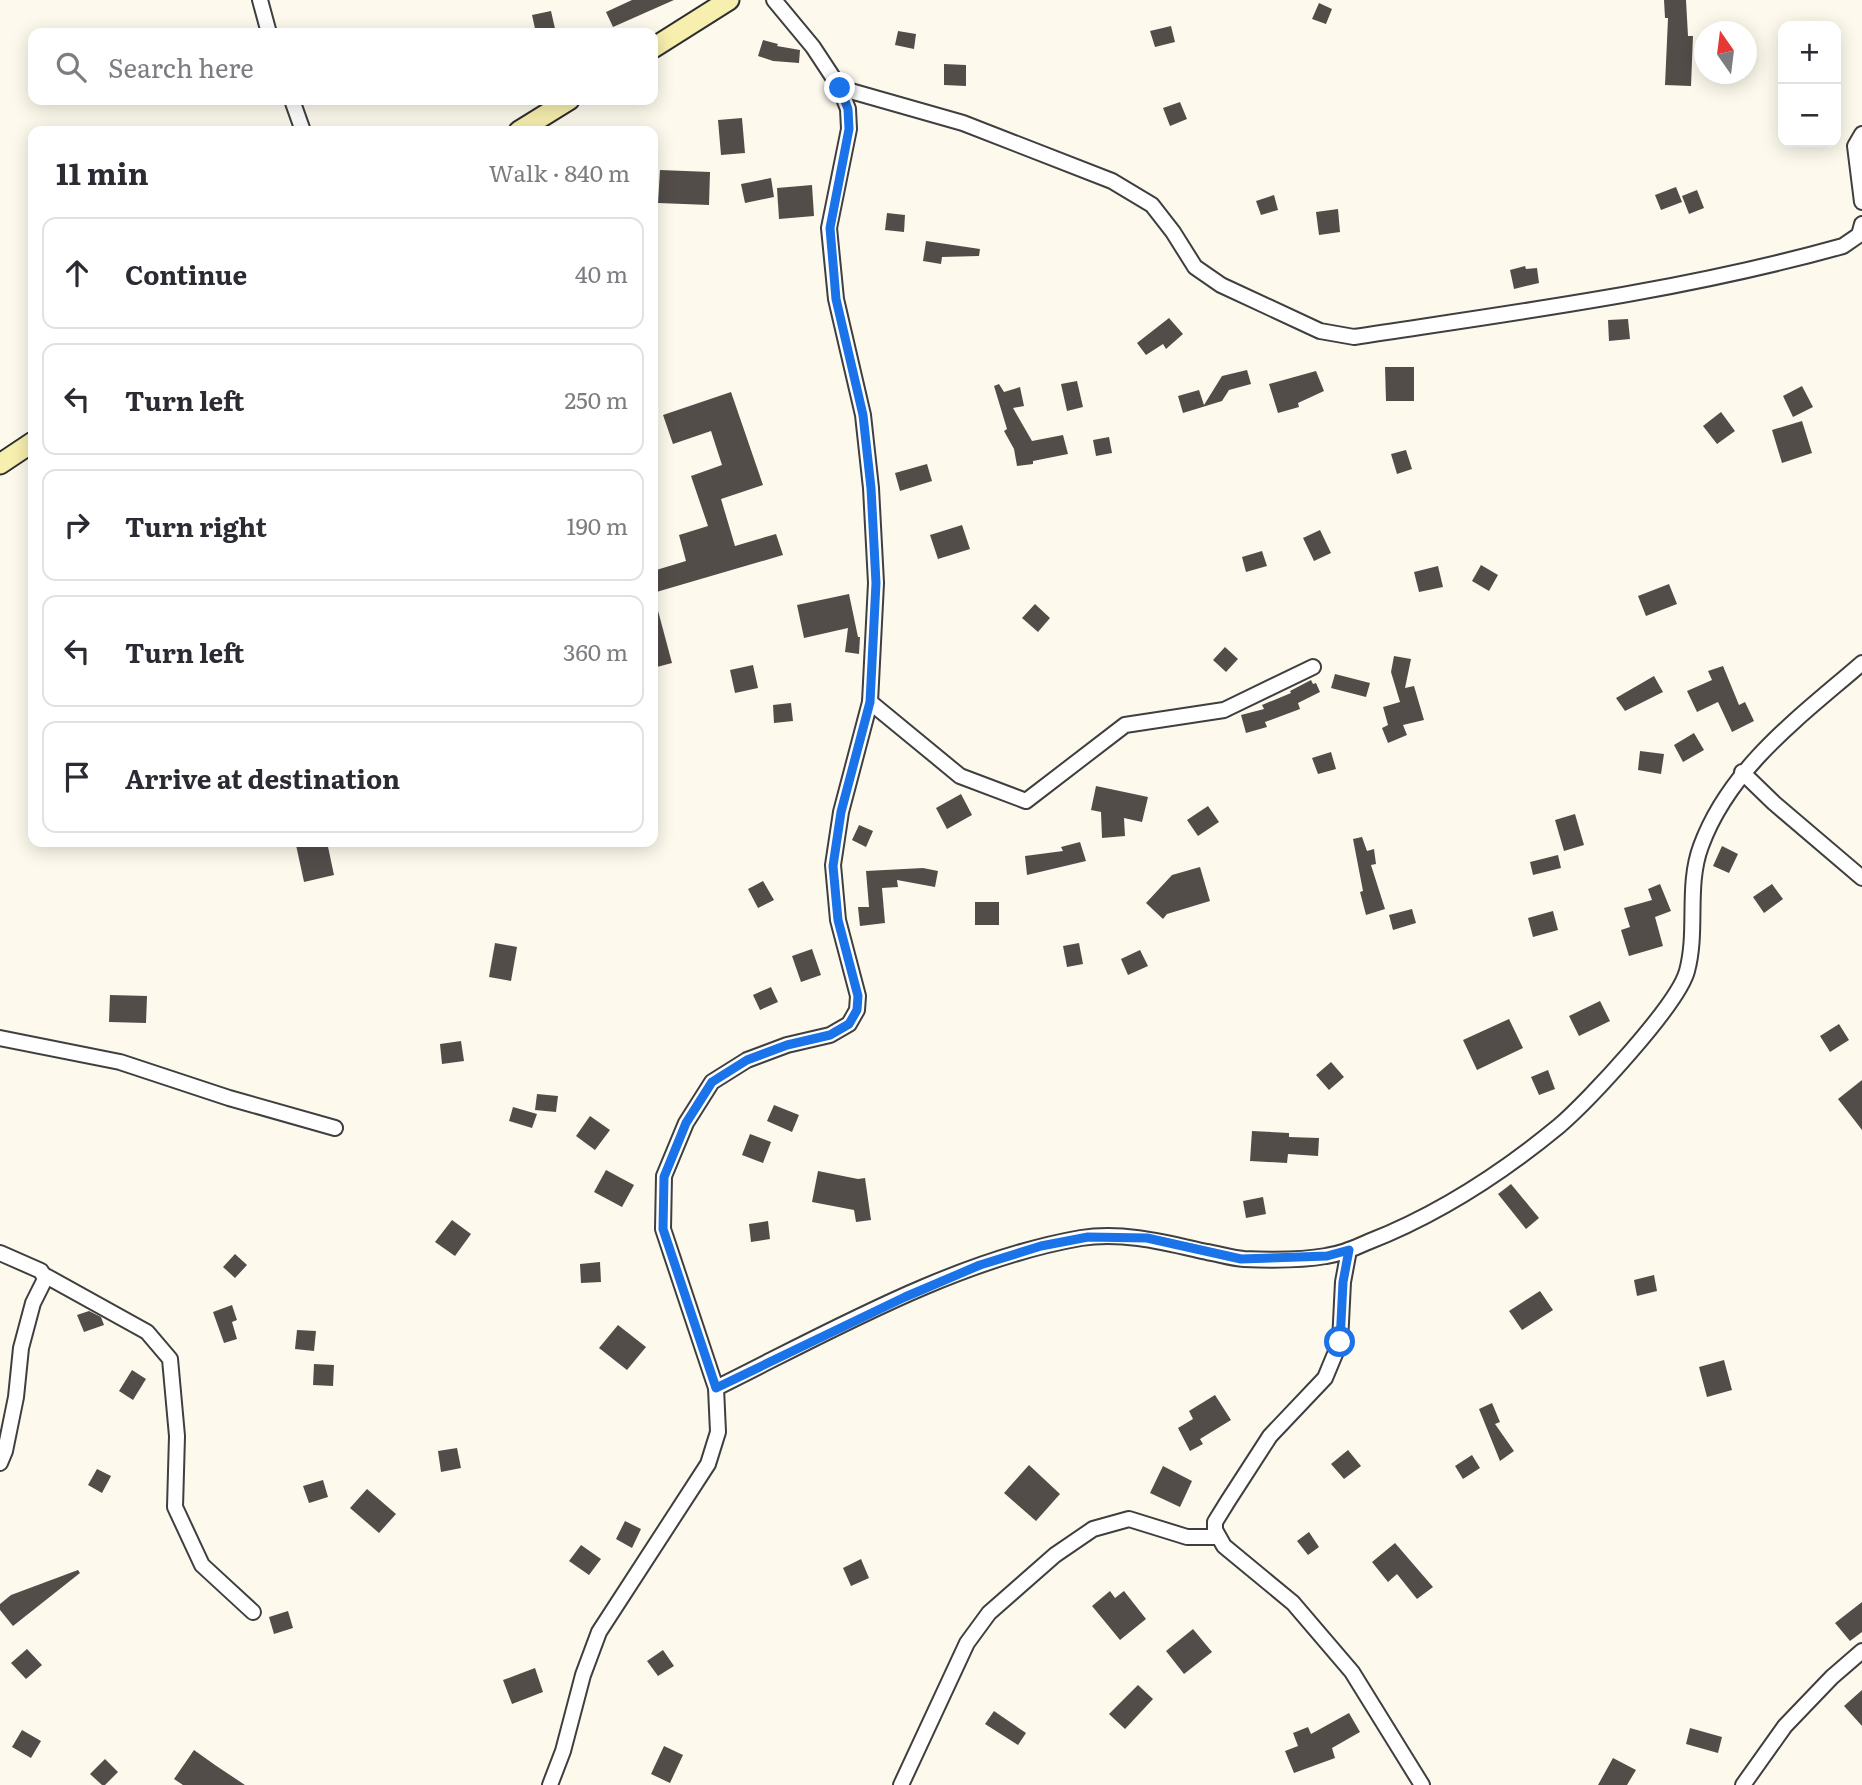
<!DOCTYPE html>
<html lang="en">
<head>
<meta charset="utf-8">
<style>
  :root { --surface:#fff; --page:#f7f7f7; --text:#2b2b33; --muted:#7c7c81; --line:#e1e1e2 }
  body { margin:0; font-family:Literata,serif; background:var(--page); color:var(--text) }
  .controls { position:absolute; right:21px; top:21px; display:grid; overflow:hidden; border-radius:14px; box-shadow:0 4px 18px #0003 }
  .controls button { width:63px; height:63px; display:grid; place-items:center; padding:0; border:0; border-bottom:2px solid var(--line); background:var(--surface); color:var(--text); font:35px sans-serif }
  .compass { position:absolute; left:1694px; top:21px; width:63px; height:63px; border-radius:50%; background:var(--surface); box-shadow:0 4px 18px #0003; rotate:346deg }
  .stop { position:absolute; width:21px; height:21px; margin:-16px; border:5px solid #1a73e8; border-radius:50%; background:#fff }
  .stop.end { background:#1a73e8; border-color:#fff; box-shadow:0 2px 7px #0008 }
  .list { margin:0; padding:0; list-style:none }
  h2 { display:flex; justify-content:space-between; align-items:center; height:91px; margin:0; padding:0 28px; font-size:30px }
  h2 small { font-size:23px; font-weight:400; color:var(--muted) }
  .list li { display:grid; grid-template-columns:46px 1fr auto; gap:21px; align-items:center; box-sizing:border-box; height:112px; margin:0 14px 14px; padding:0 14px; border:2px solid var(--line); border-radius:14px }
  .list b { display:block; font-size:26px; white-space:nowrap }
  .list em { font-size:23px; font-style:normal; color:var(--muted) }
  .icon { flex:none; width:38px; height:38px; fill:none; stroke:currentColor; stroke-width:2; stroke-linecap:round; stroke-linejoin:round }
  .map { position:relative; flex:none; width:1862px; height:1785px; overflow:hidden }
  .search { position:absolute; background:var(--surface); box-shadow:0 4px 18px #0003; left:28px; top:28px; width:630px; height:77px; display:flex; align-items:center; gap:18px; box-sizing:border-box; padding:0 24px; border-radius:14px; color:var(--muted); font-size:26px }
  .panel { position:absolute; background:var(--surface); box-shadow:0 4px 18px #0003; left:28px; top:126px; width:630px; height:721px; border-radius:14px }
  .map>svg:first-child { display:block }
  .building { fill:#534d4a }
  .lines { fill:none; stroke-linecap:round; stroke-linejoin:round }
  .street-casing { stroke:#3f3f3f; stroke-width:18 }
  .secondary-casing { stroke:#2e2e2e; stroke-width:23 }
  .street { stroke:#fff; stroke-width:14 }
  .secondary { stroke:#f7efae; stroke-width:19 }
  .route { stroke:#1a73e8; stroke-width:9 }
</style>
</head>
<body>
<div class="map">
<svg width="1862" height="1785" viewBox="0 0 1862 1785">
  <rect width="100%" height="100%" fill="#fdfaed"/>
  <g class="building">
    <path d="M632 0H674L613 27 606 12Z"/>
    <path d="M1664 0H1686L1688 36H1693L1691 86 1665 85 1668 18H1665Z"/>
    <path d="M1319 3 1332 9 1326 24 1312 19Z"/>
    <path d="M551 11 556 33H536L532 15Z"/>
    <path d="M1171 26 1175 42 1155 47 1150 31Z"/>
    <path d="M898 31 916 34 914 49 895 45Z"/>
    <path d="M763 40 778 44 777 46 800 50 799 63 773 61 758 56Z"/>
    <path d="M944 64 966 65V86L944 85Z"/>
    <path d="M1180 102 1187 119 1170 126 1163 108Z"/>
    <path d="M742 118 745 153 721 155 718 120Z"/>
    <path d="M660 170 710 172 709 205 658 203Z"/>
    <path d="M771 178 774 197 745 203 741 184Z"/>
    <path d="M812 185 814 216 779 219 777 188Z"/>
    <path d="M1676 187 1682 202 1661 210 1655 195Z"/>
    <path d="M1697 190 1704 208 1689 214 1682 196Z"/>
    <path d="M1274 195 1278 210 1261 215 1256 201Z"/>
    <path d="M1338 209 1340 232 1319 235 1316 212Z"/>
    <path d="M887 213 905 215 904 232 885 230Z"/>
    <path d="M926 241 980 249 979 256 942 257 941 264 923 261Z"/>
    <path d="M1525 266 1526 269 1537 268 1539 283 1514 289 1510 270Z"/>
    <path d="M1169 318 1183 334 1166 349 1163 344 1146 355 1137 343Z"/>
    <path d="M1628 319 1630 339 1609 341 1608 320Z"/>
    <path d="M1385 367H1414V401H1386Z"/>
    <path d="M1247 370 1251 384 1229 390 1222 401 1183 413 1178 396 1199 390 1204 405 1222 376Z"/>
    <path d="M1316 371 1324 391 1298 403 1299 407 1278 413 1269 384Z"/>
    <path d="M1077 381 1083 407 1067 411 1061 384Z"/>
    <path d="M999 384 1004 392 1020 387 1024 406 1013 408 1032 441 1063 435 1068 454 1033 461V464L1017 466 1014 449 1004 431 1007 429 994 386Z"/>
    <path d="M1802 386 1813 407 1793 417 1783 396Z"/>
    <path d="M731 392 763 485 721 499 735 546 776 534 783 555 653 593V571L686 561 679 535 708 526 691 476 722 465 711 431 673 444 663 415Z"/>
    <path d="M1721 412 1735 431 1717 444 1703 426Z"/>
    <path d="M1802 421 1812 453 1782 463 1772 430Z"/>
    <path d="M1109 437 1112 453 1096 456 1093 440Z"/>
    <path d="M1406 450 1412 469 1397 474 1391 454Z"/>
    <path d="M927 464 932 481 900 491 895 473Z"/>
    <path d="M962 525 970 549 938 559 930 535Z"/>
    <path d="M1320 530 1331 553 1314 561 1303 538Z"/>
    <path d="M1262 551 1267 566 1246 572 1242 557Z"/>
    <path d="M1481 565 1498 575 1489 591 1472 581Z"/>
    <path d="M1438 566 1443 587 1419 592 1414 572Z"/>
    <path d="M1669 584 1677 604 1646 616 1638 596Z"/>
    <path d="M849 594 858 637H860L859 654 845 652 848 628 804 638 797 605Z"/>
    <path d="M1035 604 1050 618 1038 632 1022 618Z"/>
    <path d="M657 607 672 663 653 668V608Z"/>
    <path d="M1225 647 1238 659 1226 672 1213 660Z"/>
    <path d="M1394 656 1411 659 1405 688 1414 686 1424 720 1403 725 1407 735 1388 743 1382 728 1388 725 1383 707 1400 702 1391 672Z"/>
    <path d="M753 665 758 688 735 693 730 670Z"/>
    <path d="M1723 666 1739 705 1745 702 1754 721 1732 732 1718 702 1697 712 1687 691 1712 680 1708 671Z"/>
    <path d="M1335 674 1370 683 1366 697 1331 688Z"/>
    <path d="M1654 676 1663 692 1625 711 1616 698Z"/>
    <path d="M1311 680 1313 684 1316 683 1320 692 1298 703 1300 709 1265 722 1267 727 1246 733 1241 715 1264 709 1262 705 1291 693 1290 691Z"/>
    <path d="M791 703 793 721 774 723 773 705Z"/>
    <path d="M1694 733 1704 750 1683 762 1674 745Z"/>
    <path d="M1640 751 1664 754 1661 774 1638 770Z"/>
    <path d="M1331 752 1336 769 1318 774 1312 758Z"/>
    <path d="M1096 786 1148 797 1142 822 1124 818 1125 836 1102 838 1101 812 1091 810Z"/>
    <path d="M961 794 972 815 947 829 936 808Z"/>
    <path d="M1208 806 1219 822 1198 836 1187 820Z"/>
    <path d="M1575 814 1584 845 1564 851 1555 820Z"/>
    <path d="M859 825 873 831 866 847 852 840Z"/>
    <path d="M1362 837 1367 851 1374 849 1376 864 1371 865 1385 909 1366 915 1360 892 1363 891 1353 839Z"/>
    <path d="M310 842H327L334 875 304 882 296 845Z"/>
    <path d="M1080 842 1086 861 1027 875 1025 856 1063 851 1061 847Z"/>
    <path d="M1722 846 1738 854 1729 873 1713 866Z"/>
    <path d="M1558 855 1561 868 1533 875 1530 862Z"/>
    <path d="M1200 867 1210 901 1167 914 1163 919 1146 903 1172 875Z"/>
    <path d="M923 868 938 871 935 887 897 880 898 887 882 888 885 923 860 926 858 907H869L866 871Z"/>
    <path d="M763 881 774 900 758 908 748 889Z"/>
    <path d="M1660 884 1671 911 1655 917 1663 946 1629 956 1621 930 1630 927 1624 908 1652 900 1648 889Z"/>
    <path d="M1772 884 1783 899 1764 913 1753 897Z"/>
    <rect x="975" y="902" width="24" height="23"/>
    <path d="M1412 909 1416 923 1393 930 1389 915Z"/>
    <path d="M1553 911 1558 930 1533 937 1528 918Z"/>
    <path d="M495 943 517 947 511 981 489 977Z"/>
    <path d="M1079 943 1083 964 1067 967 1063 946Z"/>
    <path d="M812 949 821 975 801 982 792 956Z"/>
    <path d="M1140 950 1148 966 1128 975 1121 959Z"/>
    <path d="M771 987 778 1002 760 1010 753 995Z"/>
    <path d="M110 995 147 996 146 1023 109 1022Z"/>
    <path d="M1600 1001 1610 1021 1579 1036 1569 1016Z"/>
    <path d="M1509 1019 1523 1048 1477 1070 1463 1040Z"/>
    <path d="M1839 1024 1849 1040 1830 1052 1820 1036Z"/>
    <path d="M461 1041 464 1061 442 1064 440 1044Z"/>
    <path d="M1331 1062 1344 1077 1329 1090 1316 1075Z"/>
    <path d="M1548 1070 1555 1089 1539 1095 1531 1077Z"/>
    <path d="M1862 1080V1130L1838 1099Z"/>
    <path d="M537 1094 558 1096 556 1112 535 1110Z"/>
    <path d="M774 1105 799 1115 792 1132 767 1121Z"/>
    <path d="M513 1107 537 1114 532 1128 509 1121Z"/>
    <path d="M590 1116 610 1130 595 1150 576 1136Z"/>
    <path d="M1252 1131 1289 1133V1137L1319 1138 1318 1156 1288 1154 1287 1163 1250 1161Z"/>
    <path d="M750 1134 771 1142 763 1163 742 1155Z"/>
    <path d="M606 1170 634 1185 622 1207 594 1192Z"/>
    <path d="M818 1171 858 1179 865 1178 871 1220 856 1222 854 1210 812 1202Z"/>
    <path d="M1511 1184 1539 1218 1526 1229 1498 1194Z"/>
    <path d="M1263 1197 1266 1214 1246 1218 1243 1201Z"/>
    <path d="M452 1220 471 1234 455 1256 435 1242Z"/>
    <path d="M768 1221 770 1239 751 1242 749 1224Z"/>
    <path d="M235 1254 247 1265 235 1278 223 1267Z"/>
    <path d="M600 1262 601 1282 581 1283 580 1264Z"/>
    <path d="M1654 1275 1657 1291 1637 1296 1634 1280Z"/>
    <path d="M1540 1291 1553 1310 1522 1330 1509 1311Z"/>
    <path d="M232 1305 237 1320 232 1322 237 1339 224 1343 213 1312Z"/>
    <path d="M89 1311 101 1317 104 1325 84 1332 77 1315Z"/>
    <path d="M618 1325 646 1347 627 1370 599 1348Z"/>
    <path d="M297 1330 316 1331 314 1351 295 1349Z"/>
    <path d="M1724 1360 1732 1390 1707 1397 1699 1367Z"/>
    <path d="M314 1364 334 1365 333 1386 313 1385Z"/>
    <path d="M132 1370 146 1379 133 1400 119 1391Z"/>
    <path d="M1215 1395 1231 1420 1200 1439 1203 1444 1190 1451 1178 1428 1193 1419 1189 1411Z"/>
    <path d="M1492 1403 1500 1422 1495 1424 1514 1451 1500 1461 1479 1409Z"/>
    <path d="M457 1448 461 1468 441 1472 438 1451Z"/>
    <path d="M1348 1450 1361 1466 1344 1479 1331 1464Z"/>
    <path d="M1472 1455 1480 1468 1463 1479 1455 1466Z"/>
    <path d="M1029 1465 1060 1494 1036 1521 1004 1493Z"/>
    <path d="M1163 1466 1192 1481 1180 1507 1150 1493Z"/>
    <path d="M97 1469 111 1476 102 1493 88 1485Z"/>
    <path d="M323 1480 328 1497 309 1503 303 1486Z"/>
    <path d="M367 1489 396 1514 379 1533 350 1508Z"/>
    <path d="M625 1521 641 1529 632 1548 616 1539Z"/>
    <path d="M1309 1532 1319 1547 1308 1555 1297 1541Z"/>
    <path d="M1395 1543 1433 1587 1417 1599 1397 1574 1388 1582 1372 1562Z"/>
    <path d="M581 1545 601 1559 589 1575 569 1561Z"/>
    <path d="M861 1559 869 1578 851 1586 843 1568Z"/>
    <path d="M78 1570 80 1573 13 1626 0 1610V1604L11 1595Z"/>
    <path d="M1110 1591 1115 1598 1124 1591 1146 1619 1120 1640 1092 1606Z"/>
    <path d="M1862 1602V1632L1850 1641 1835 1623Z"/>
    <path d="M288 1611 293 1628 274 1634 269 1617Z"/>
    <path d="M1193 1629 1212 1652 1184 1674 1166 1651Z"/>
    <path d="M27 1649 42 1665 26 1679 11 1663Z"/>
    <path d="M663 1650 674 1666 658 1676 647 1661Z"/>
    <path d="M535 1668 543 1692 512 1704 503 1680Z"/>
    <path d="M1138 1685 1153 1699 1125 1729 1109 1714Z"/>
    <path d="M1862 1690V1726L1844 1706Z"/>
    <path d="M994 1711 1026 1733 1018 1745 985 1724Z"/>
    <path d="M1349 1713 1360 1732 1332 1748 1335 1758 1294 1773 1285 1751 1298 1746 1293 1733 1308 1727 1311 1734Z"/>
    <path d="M1690 1728 1722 1737 1718 1753 1686 1744Z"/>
    <path d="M22 1730 41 1741 31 1758 12 1747Z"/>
    <path d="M664 1746 683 1755 670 1783 651 1774Z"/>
    <path d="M194 1750 215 1765 245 1785H183L174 1779Z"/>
    <path d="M1613 1758 1636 1770 1627 1785H1598Z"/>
    <path d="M105 1759 118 1772 105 1785H102L90 1774Z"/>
  </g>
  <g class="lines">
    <defs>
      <g id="street">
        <path d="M260 0 269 33"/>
        <path d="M840 88 963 123 1112 181 1152 205 1173 232 1195 267 1221 285 1320 331 1354 337C1518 312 1682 291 1843 246L1859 235 1862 224"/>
        <path d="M292 100 303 131"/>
        <path d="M1862 134 1855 146 1862 202"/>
        <path d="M870 702 960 776 1026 801 1125 725 1224 710 1313 667"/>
        <path d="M1742 772 1774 803 1862 878"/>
        <path d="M0 1038 120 1062 229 1098 335 1128"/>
        <path d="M1349 1250 1343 1282 1340 1342 1325 1378 1270 1436 1228 1501 1215 1522V1530L1224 1546 1293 1603 1352 1672 1422 1785"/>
        <path d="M0 1253 41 1271 45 1279 33 1303 21 1348 16 1397 5 1451 0 1463"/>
        <path d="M44 1275 147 1332 170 1359 177 1436 175 1507 202 1565 253 1612"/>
        <path d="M716 1388C831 1331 955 1260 1081 1238 1123 1231 1167 1243 1207 1252 1219 1254 1231 1258 1244 1259 1266 1260 1303 1260 1326 1256 1340 1254 1355 1248 1368 1242 1437 1215 1502 1173 1559 1126 1588 1101 1678 1005 1687 971 1698 930 1686 886 1701 846 1730 767 1801 716 1862 663"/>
        <path d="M550 1785 563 1751 583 1675 599 1632 708 1464 718 1432 716 1388 663 1229 664 1176 686 1123 712 1082 747 1060 787 1045 830 1035 849 1024 857 1010 858 996 838 920 833 865 841 812 870 702 876 583 871 488 863 415 836 299 829 228 849 129 848 109 840 88 813 47 774 0"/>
        <path d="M901 1785 967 1643 989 1613 1055 1555 1093 1529 1129 1519 1187 1537H1218"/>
        <path d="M1743 1785 1785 1726 1832 1677 1862 1651"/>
      </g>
      <g id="secondary">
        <path d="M653 48 729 0"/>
        <path d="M519 131 569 100"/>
        <path d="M0 464 33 442"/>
      </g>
    </defs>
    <use href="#street" class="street-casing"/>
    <use href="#secondary" class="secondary-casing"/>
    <use href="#street" class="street"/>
    <use href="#secondary" class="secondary"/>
  </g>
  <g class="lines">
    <path class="route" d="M840 88 848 109 849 129 830 228 836 299 863 415 871 488 876 583 870 702 841 812 833 866 838 920 858 996 857 1010 849 1024 830 1035 787 1045 747 1060 712 1082 686 1123 664 1177 663 1229 716 1388 905 1297 980 1265 1041 1246 1088 1237 1147 1238 1241 1259 1327 1256 1349 1250 1343 1282 1340 1342"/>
  </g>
</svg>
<div class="controls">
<button>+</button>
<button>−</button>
</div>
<svg class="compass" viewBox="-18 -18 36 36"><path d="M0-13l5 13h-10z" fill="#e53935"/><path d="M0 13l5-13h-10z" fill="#7c7c81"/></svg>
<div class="stop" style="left:1340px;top:1342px"></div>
<div class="stop end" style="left:840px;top:88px"></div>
<div class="search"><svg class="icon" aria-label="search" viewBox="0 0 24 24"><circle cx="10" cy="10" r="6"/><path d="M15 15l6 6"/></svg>Search here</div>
<section class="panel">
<h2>11 min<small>Walk · 840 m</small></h2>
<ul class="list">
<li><svg class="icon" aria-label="ahead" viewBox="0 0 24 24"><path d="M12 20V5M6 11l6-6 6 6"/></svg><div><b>Continue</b></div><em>40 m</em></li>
<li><svg class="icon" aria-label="left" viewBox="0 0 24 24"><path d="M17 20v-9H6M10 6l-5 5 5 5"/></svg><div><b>Turn left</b></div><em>250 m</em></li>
<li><svg class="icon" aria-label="right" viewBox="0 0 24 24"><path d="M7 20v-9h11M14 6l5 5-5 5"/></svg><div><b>Turn right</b></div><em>190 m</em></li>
<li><svg class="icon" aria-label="left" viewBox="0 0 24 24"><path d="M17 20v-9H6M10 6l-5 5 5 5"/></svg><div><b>Turn left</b></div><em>360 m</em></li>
<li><svg class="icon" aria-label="arrive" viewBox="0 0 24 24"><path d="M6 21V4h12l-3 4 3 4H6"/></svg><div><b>Arrive at destination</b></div></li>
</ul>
</section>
</div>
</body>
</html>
